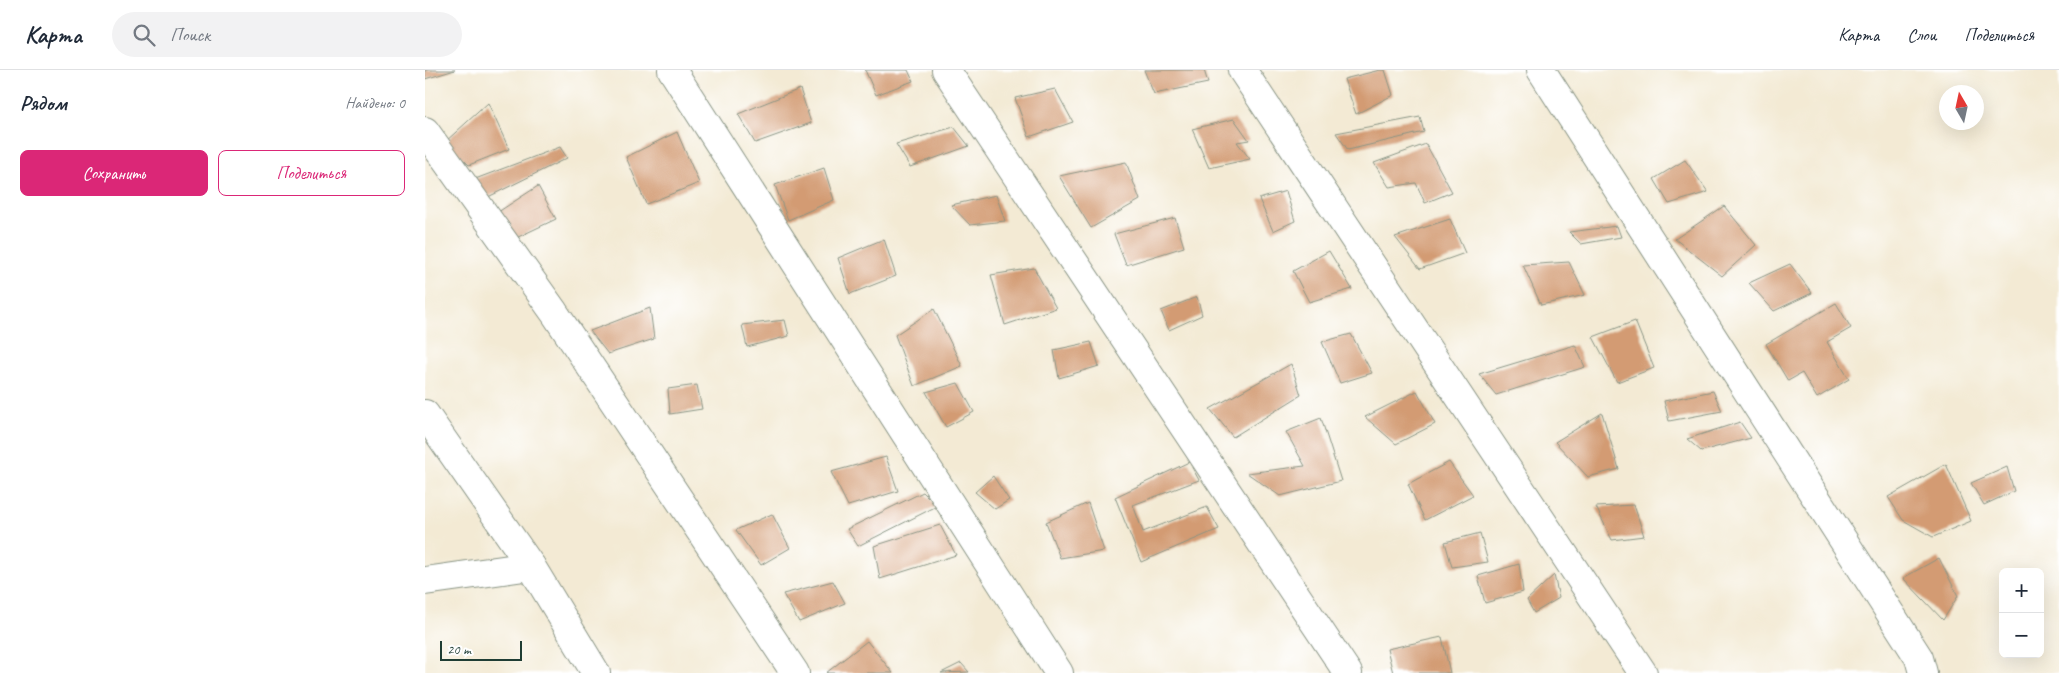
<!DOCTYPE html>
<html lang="ru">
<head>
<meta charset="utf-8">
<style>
  :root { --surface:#fff; --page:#f2f2f3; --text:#1f2937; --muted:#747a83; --line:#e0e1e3; --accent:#db2777 }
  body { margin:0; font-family:Caveat,sans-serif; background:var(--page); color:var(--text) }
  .controls { position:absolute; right:15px; bottom:15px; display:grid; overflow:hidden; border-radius:8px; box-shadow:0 5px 20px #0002 }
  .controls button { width:45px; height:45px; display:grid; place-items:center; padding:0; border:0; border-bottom:1px solid var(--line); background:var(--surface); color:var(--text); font:25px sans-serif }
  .compass { position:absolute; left:1514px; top:15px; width:45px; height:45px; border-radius:50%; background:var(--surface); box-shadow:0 5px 20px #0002; rotate:351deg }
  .scale { position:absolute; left:15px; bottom:12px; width:82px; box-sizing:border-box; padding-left:5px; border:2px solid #1f3d34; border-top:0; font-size:14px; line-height:18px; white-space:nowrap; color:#1f3d34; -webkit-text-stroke:4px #fff; paint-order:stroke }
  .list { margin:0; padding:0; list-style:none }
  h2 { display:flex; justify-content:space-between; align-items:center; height:65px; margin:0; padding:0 20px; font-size:21px }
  h2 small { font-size:16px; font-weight:400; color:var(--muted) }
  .actions { display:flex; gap:10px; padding:15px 20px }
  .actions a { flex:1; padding:11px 0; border:1px solid var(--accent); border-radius:8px; text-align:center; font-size:18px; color:var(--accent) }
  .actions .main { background:var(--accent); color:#fff }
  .icon { flex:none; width:28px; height:28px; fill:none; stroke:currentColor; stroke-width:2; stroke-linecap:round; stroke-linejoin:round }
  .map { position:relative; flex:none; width:1634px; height:603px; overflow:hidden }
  header { display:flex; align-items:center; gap:30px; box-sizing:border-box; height:70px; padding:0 25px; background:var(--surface); border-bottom:1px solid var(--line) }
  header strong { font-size:24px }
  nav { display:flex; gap:28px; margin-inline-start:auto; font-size:18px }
  .search { width:350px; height:45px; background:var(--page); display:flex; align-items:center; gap:12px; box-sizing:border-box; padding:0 18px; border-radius:28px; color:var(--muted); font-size:19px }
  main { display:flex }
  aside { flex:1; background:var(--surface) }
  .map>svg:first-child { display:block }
  .building { fill:#d39b73 }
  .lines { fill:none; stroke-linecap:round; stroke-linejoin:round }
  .minor-casing { stroke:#899484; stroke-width:30 }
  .minor { stroke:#fff; stroke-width:28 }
</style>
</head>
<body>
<header>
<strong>Карта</strong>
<div class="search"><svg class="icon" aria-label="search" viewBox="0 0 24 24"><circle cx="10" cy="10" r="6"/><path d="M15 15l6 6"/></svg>Поиск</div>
<nav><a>Карта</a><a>Слои</a><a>Поделиться</a></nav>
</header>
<main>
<aside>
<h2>Рядом<small>Найдено: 0</small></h2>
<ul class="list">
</ul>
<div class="actions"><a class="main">Сохранить</a><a>Поделиться</a></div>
</aside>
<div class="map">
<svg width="1634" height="603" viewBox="0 0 1634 603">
  <rect width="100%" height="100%" fill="#fff"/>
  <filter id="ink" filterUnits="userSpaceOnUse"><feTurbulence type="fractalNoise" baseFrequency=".02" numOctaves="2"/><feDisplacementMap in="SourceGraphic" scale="10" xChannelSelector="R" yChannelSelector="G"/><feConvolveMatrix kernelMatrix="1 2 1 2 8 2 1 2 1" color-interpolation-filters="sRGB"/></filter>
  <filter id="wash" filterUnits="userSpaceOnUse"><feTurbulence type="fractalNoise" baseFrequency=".0096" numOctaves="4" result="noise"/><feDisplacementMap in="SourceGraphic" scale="20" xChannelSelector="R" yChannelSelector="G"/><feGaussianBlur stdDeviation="1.12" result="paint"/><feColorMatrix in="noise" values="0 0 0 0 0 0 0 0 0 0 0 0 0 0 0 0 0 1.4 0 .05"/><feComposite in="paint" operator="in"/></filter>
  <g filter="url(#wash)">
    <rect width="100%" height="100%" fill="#f3ead4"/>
    <g id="blocks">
      <g class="building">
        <path d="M0 0H30L0 9Z"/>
        <path d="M440 0H483L488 11 451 25Z"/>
        <path d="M719 0H779L783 13 729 24Z"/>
        <path d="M955 0H960L968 25 931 44 919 9Z"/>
        <path d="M375 19 386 53 330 73 313 44Z"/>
        <path d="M630 19 648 52 604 67 590 28Z"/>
        <path d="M63 33 84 79 44 95 20 72Z"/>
        <path d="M995 47 999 62 923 80 911 63Z"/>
        <path d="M809 49 824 70 812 72 825 89 784 98 767 59Z"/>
        <path d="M529 57 544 76 485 97 471 74Z"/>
        <path d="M252 62 274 113 221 134 201 87Z"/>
        <path d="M1001 74 1027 122 1000 133 991 113 964 117 949 93Z"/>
        <path d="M135 77 142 88 55 131 45 111Z"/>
        <path d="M1260 90 1283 122 1244 134 1229 109Z"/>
        <path d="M701 92 715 130 666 158 634 106Z"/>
        <path d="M399 98 409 130 363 150 350 115Z"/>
        <path d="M113 116 131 149 91 168 70 144Z"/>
        <path d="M861 121 870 151 848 161 834 129Z"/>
        <path d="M571 125 580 151 545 155 526 135Z"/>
        <path d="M1299 136 1331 175 1297 206 1250 169Z"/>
        <path d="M750 148 759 177 701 195 689 164Z"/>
        <path d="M1025 149 1040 183 995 199 970 167Z"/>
        <path d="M1192 156 1196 167 1156 174 1144 162Z"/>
        <path d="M459 169 471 206 425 224 413 188Z"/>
        <path d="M904 181 927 219 884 232 868 201Z"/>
        <path d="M1144 192 1160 225 1116 235 1098 195Z"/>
        <path d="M1365 194 1387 223 1349 241 1324 213Z"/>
        <path d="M609 198 631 238 580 255 566 205Z"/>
        <path d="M772 227 777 245 744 260 736 241Z"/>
        <path d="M1411 233 1426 258 1402 272 1424 309 1392 328 1377 303 1363 311 1341 274Z"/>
        <path d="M225 238 229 269 183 284 165 261Z"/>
        <path d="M509 239 537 296 489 316 470 265Z"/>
        <path d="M360 250 364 266 322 277 317 255Z"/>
        <path d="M1210 251 1229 298 1192 312 1168 267Z"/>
        <path d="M926 264 947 303 915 313 897 272Z"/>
        <path d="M666 272 674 296 634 308 629 280Z"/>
        <path d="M1150 275 1160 297 1071 325 1054 304Z"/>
        <path d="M866 294 876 325 808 367 785 339Z"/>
        <path d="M533 313 549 342 521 357 501 322Z"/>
        <path d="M272 315 277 339 245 344 243 319Z"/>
        <path d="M992 321 1010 354 971 374 940 347Z"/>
        <path d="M1288 321 1297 341 1244 351 1239 331Z"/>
        <path d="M1177 343 1194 399 1163 407 1130 372Z"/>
        <path d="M896 348 916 411 855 426 822 403 880 396 861 362Z"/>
        <path d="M1315 352 1326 368 1276 381 1262 369Z"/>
        <path d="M461 387 473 421 423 436 406 402Z"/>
        <path d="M764 392 774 410 708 435 718 462 782 437 794 459 716 492 690 427Z"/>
        <path d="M1024 392 1048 425 1000 450 983 414Z"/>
        <path d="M1521 394 1546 451 1508 467 1478 450 1463 427Z"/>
        <path d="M1582 397 1589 421 1559 435 1546 413Z"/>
        <path d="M568 406 584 430 570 439 550 422Z"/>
        <path d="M498 422 512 436 433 476 422 459Z"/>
        <path d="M663 433 679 481 635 488 621 452Z"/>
        <path d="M1209 435 1219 466 1187 470 1171 437Z"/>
        <path d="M347 444 365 478 336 495 311 460Z"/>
        <path d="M515 455 531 485 455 509 449 476Z"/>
        <path d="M1055 463 1063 492 1027 497 1020 472Z"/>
        <path d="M1514 488 1533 526 1518 550 1478 508Z"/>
        <path d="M1094 494 1098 522 1060 533 1053 506Z"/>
        <path d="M1129 505 1134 528 1109 543 1102 530Z"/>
        <path d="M408 511 420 533 374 552 358 524Z"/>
        <path d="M1017 567 1025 603H968L962 579Z"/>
        <path d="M442 571 468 603H401Z"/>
        <path d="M536 593 544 602 516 603Z"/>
      </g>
    </g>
  </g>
  <g filter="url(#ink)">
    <use href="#blocks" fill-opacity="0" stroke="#899484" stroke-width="1"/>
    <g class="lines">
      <defs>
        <g id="minor">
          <path d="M247 0 634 603"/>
          <path d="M521 0 923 603"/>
          <path d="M817 0 1218 603"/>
          <path d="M1116 0 1494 588 1498 603"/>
          <path d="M0 61 129 242 370 603"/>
          <path d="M0 344 106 496 171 603"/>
          <path d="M0 511 106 496"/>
        </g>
      </defs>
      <use href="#minor" class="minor-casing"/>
      <use href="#minor" class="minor"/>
    </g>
  </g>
</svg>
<div class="controls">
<button>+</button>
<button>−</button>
</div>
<svg class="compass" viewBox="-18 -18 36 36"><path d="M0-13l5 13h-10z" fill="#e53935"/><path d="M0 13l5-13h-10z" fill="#747a83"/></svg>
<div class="scale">20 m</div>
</div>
</main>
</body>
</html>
